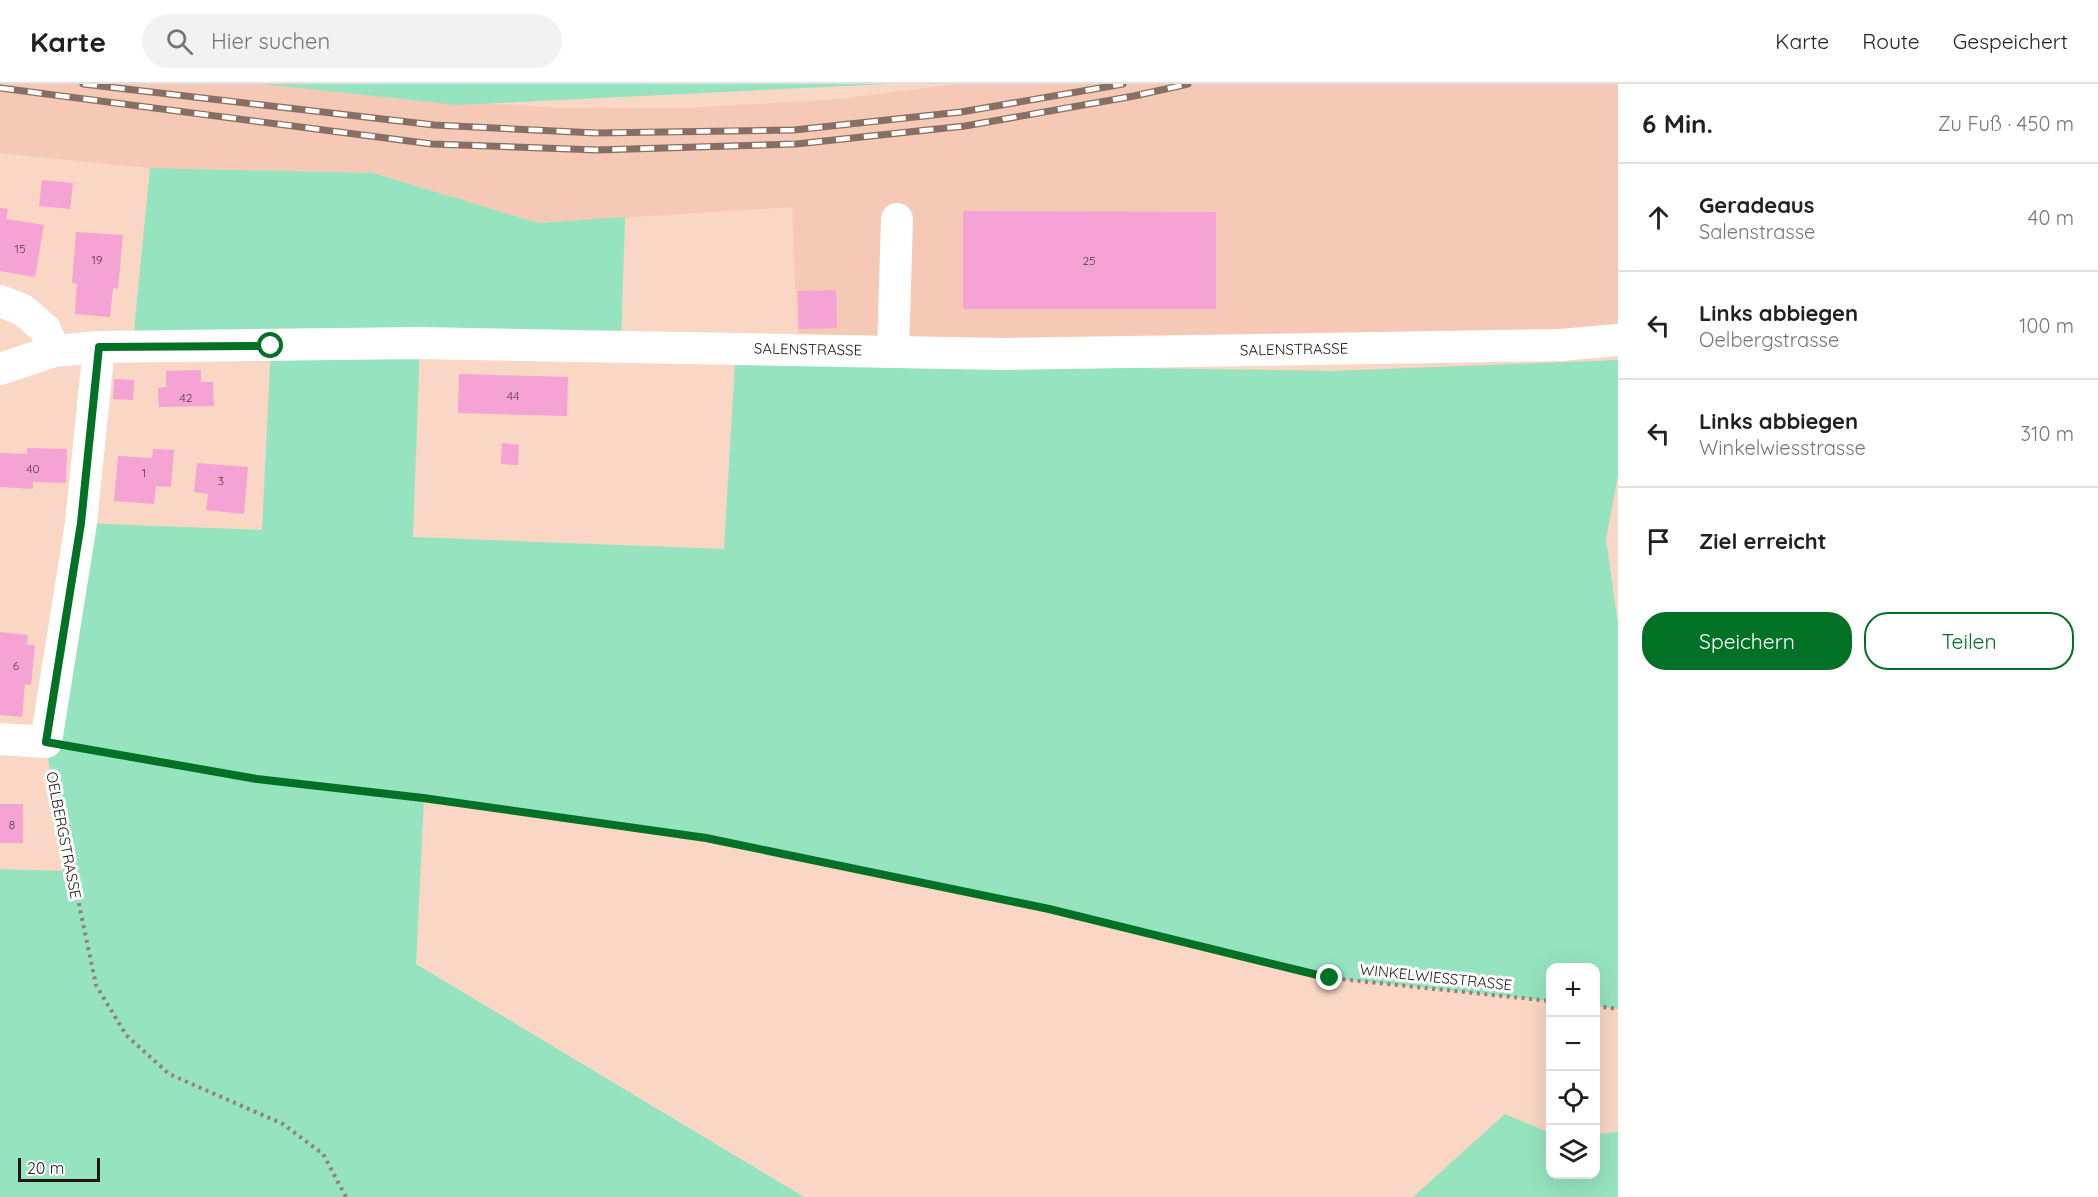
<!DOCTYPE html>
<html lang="de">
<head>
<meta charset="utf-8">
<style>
  :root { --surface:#fff; --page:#f2f2f2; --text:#202124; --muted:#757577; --line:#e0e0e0; --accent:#007125 }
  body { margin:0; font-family:Quicksand,sans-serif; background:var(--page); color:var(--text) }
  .controls { position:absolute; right:18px; bottom:18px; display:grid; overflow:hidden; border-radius:12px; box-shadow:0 6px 24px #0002 }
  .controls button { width:54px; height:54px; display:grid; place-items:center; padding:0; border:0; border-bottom:2px solid var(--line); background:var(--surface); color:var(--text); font:30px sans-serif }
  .scale { position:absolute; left:18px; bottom:15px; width:82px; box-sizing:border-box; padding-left:6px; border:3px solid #231610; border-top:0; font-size:16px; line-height:21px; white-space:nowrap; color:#231610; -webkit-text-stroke:4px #fff; paint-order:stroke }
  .stop { position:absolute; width:18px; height:18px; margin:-14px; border:4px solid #007125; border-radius:50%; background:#fff }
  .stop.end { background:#007125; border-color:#fff; box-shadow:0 2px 6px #0008 }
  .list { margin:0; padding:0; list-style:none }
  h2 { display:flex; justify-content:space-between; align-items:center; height:78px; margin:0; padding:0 24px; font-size:26px }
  h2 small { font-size:20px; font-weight:400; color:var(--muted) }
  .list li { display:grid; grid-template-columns:39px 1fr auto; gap:18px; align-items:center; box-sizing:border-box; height:108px; padding:0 24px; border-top:2px solid var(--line) }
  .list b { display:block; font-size:22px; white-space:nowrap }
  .list p { margin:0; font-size:20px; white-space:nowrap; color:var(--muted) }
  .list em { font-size:20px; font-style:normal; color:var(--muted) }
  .actions { display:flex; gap:12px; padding:18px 24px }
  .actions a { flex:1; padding:14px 0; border:2px solid var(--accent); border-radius:24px; text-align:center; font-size:21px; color:var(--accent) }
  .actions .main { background:var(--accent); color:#fff }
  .icon { flex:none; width:33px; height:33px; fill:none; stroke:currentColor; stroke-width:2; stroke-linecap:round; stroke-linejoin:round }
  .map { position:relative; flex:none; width:1618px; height:1113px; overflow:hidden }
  header { display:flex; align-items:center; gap:36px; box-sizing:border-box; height:84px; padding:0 30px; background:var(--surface); border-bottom:2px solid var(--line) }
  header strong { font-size:28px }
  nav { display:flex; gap:33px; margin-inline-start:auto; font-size:21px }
  .search { width:420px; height:54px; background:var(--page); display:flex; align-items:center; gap:15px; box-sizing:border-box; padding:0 21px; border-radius:33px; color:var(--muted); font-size:22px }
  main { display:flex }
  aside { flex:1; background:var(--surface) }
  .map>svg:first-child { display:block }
  .built { fill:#f5c9b5 }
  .green { fill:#96e3bf }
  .building { fill:#f5a2d5 }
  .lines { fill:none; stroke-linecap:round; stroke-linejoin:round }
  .path { stroke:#997f73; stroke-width:4; stroke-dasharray:3 4.5; stroke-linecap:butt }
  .minor { stroke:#fff; stroke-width:32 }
  .rail-casing { stroke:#876f64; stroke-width:7 }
  .rail { stroke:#fff; stroke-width:4.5; stroke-dasharray:14; stroke-linecap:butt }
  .route { stroke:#007125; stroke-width:8 }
  .labels { text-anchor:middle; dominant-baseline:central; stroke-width:6; stroke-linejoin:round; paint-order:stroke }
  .number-label { font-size:12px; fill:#583941 }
  .street-label { font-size:15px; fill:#231610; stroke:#fff }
</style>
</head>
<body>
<header>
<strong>Karte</strong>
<div class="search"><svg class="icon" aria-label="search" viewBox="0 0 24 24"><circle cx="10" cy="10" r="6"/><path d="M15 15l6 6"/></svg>Hier suchen</div>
<nav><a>Karte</a><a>Route</a><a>Gespeichert</a></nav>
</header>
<main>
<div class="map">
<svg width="1618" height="1113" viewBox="0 0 1618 1113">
  <rect width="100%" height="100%" fill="#fad6c4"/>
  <path class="built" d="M0 0H278L400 15 564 24H691L840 15 957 0H1618V256L798 265 792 123 538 139 373 89 150 84 0 69Z"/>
  <g class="green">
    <path d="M263 0H887L457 21Z"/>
    <path d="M150 84 373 89 538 139 625 133 621 262 420 259 413 453 724 465 735 278 1333 287 1618 276V391L1606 455 1618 540V925L1596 922V884H1550V917L1330 894 1049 825 707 754 424 714 416 880 804 1113H0V785L63 787 46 658 81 439 262 446 271 262 133 257Z"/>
    <path d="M1505 1030 1550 1049V1090H1596V1050L1618 1048V1113H1413Z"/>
  </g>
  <g class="building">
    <path d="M42 96 73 99 70 125 39 122Z"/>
    <path d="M0 124 8 125 6 135 44 141 35 193 0 187Z"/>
    <path d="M963 127 1216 128V225H963Z"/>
    <path d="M76 148 123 151 118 205 113 204 110 233 75 230 77 200 72 199Z"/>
    <path d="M836 206 837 244 799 245 798 207Z"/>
    <path d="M201 286V298H213L214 322 159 323 158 304 166 303V287Z"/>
    <path d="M459 290 568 293 567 332 458 329Z"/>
    <path d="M114 295 134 296 133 316 113 315Z"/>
    <path d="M502 359 519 361 518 381 501 380Z"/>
    <path d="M27 364 67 365 66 399 33 398V405L0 403V369L27 370Z"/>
    <path d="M153 365 174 366 171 403 156 402 154 420 114 417 118 372 152 374Z"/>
    <path d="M197 379 248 383 244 430 206 426 208 410 194 408Z"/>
    <path d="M0 548 28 551 27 561H35L31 601 25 600 22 633 0 631Z"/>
    <rect x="0" y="720" width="23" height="39"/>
  </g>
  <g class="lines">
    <g class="path">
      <path d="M75 663 257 695 423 714 707 754 1049 825 1330 894 1550 917"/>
      <path d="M51 687 96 901 126 951 169 990 283 1040 323 1070 346 1113"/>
      <path d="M1596 922 1618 925"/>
    </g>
    <g class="minor">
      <path d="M0 217 23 226 45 245 54 267"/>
      <path d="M893 267 897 135"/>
      <path d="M0 285 54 267 99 263 420 259 1002 270 1560 261 1618 256"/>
      <path d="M0 655 46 658 81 439 99 263"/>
    </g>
    <defs>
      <g id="rail">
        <path d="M83 0 434 41 596 49 794 46 961 28 1123 0"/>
        <path d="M0 4 432 60 597 66 796 60 965 42 1134 12 1188 0"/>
      </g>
    </defs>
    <use href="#rail" class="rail-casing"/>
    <use href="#rail" class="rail"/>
  </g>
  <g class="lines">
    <path class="route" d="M271 262 99 263 81 439 46 658 257 695 423 714 706 754 1049 825 1330 894"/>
  </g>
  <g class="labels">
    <g class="number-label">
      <text x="20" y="164">15</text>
      <text x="97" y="175">19</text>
      <text x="1089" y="176">25</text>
      <text x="513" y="311">44</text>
      <text x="186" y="313">42</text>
      <text x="33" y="384">40</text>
      <text x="144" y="388">1</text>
      <text x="221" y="396">3</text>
      <text x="16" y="581">6</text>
      <text x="12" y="740">8</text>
    </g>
    <g class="street-label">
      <text transform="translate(808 265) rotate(1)">SALENSTRASSE</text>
      <text transform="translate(1294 265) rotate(-1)">SALENSTRASSE</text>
      <text transform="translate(64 751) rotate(79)">OELBERGSTRASSE</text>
      <text transform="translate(1436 893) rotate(6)">WINKELWIESSTRASSE</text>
    </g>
  </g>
</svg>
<div class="controls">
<button>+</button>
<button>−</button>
<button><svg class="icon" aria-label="locate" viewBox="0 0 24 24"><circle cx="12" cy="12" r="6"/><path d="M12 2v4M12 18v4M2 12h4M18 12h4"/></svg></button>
<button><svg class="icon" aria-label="layers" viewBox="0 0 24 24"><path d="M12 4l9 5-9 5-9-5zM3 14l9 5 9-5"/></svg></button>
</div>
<div class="scale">20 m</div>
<div class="stop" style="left:271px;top:262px"></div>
<div class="stop end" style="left:1330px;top:894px"></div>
</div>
<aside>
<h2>6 Min.<small>Zu Fuß · 450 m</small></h2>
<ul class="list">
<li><svg class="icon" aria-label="ahead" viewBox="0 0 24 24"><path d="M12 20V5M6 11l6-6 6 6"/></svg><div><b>Geradeaus</b><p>Salenstrasse</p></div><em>40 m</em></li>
<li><svg class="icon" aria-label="left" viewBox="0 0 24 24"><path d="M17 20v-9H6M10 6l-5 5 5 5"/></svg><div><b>Links abbiegen</b><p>Oelbergstrasse</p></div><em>100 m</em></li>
<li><svg class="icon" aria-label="left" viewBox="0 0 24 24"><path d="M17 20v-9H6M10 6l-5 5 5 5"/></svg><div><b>Links abbiegen</b><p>Winkelwiesstrasse</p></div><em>310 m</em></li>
<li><svg class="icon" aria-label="arrive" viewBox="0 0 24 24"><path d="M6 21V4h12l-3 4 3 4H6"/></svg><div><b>Ziel erreicht</b></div></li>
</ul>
<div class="actions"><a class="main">Speichern</a><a>Teilen</a></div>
</aside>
</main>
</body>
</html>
